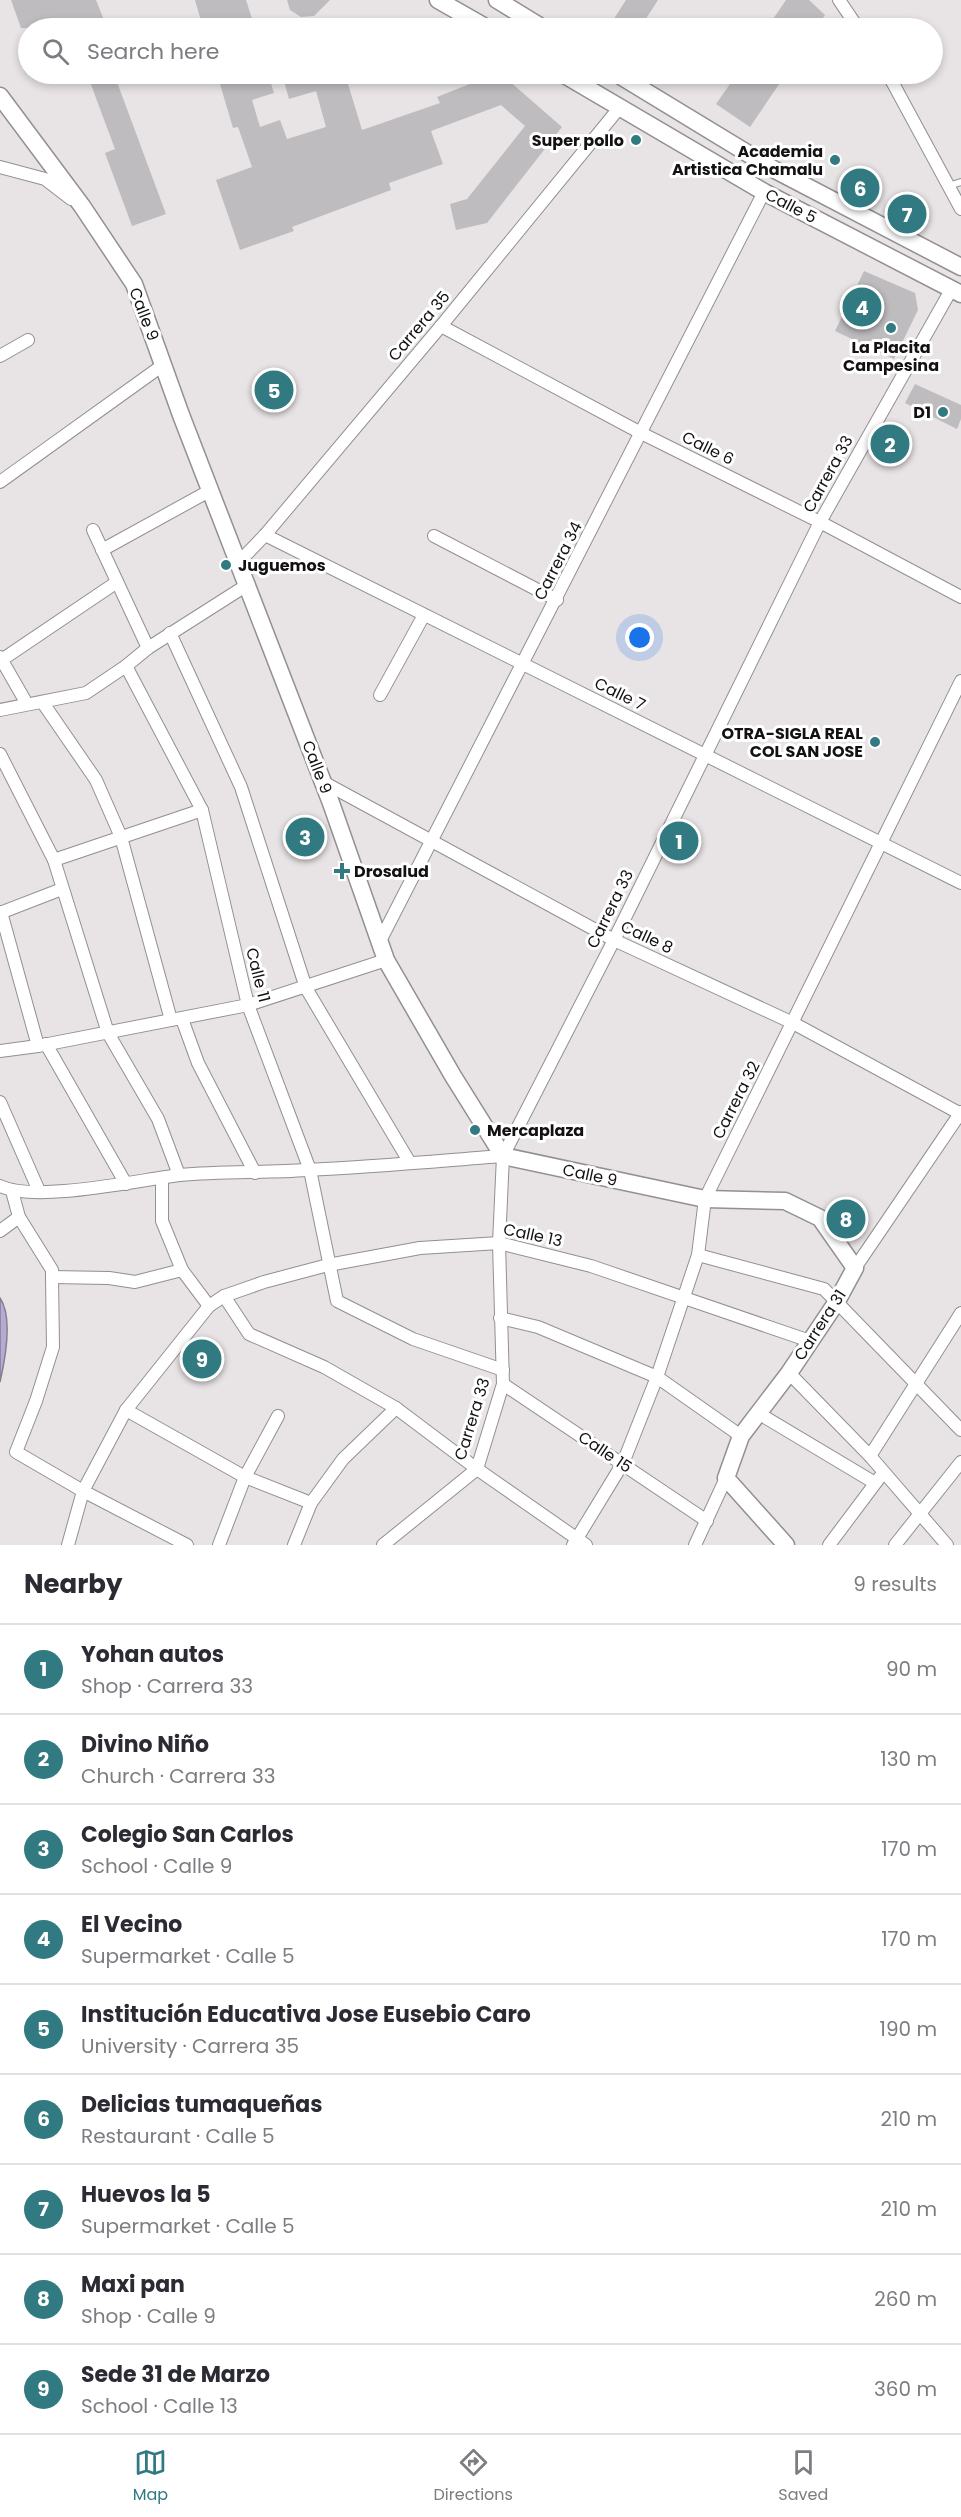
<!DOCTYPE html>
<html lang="en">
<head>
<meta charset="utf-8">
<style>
  :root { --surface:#fff; --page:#f7f7f7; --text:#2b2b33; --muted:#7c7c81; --line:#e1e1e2; --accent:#317a81 }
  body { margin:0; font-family:Poppins,sans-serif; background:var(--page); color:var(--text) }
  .you { position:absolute; left:640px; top:638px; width:21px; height:21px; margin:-15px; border:4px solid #fff; border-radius:50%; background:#1a73e8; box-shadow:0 0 0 9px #1a73e833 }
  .badge { display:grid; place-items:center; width:39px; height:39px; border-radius:50%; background:var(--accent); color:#fff; font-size:20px; font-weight:700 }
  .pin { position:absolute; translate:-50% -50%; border:3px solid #fff; box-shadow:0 2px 6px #0006 }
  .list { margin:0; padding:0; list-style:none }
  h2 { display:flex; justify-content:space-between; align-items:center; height:78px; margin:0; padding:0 24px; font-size:26px }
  h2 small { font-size:20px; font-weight:400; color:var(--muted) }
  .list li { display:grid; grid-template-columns:39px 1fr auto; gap:18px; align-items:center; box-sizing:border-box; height:90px; padding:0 24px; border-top:2px solid var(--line) }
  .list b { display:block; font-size:22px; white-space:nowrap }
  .list p { margin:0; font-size:20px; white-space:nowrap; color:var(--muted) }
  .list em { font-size:20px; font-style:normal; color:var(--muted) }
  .icon { flex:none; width:33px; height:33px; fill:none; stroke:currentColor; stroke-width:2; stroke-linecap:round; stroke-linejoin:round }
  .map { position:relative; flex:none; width:961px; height:1545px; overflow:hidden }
  .search { position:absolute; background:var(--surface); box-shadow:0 3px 9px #0003; left:18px; right:18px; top:18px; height:66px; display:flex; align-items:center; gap:15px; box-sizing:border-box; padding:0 21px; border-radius:33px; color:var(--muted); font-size:22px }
  .sheet { height:888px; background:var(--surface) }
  nav { display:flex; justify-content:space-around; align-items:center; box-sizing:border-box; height:84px; border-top:2px solid var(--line); background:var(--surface); font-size:16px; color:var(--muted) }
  nav a { display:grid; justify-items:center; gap:3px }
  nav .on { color:var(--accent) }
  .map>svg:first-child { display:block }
  .water { fill:#b4acd0; stroke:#847e97; stroke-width:1.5 }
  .building { fill:#bfbcbf }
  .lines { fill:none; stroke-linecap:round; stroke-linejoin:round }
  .lane-casing { stroke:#948f90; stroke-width:8 }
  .street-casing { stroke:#948f90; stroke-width:14 }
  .secondary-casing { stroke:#948f90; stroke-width:19 }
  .lane { stroke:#fff; stroke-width:6 }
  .street { stroke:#fff; stroke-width:12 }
  .secondary { stroke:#fff; stroke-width:16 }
  .poi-dot { fill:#317a81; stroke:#fff; stroke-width:2 }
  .labels { text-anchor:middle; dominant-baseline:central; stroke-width:6; stroke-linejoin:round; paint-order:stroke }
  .poi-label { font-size:16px; font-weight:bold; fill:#131111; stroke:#fff; text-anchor:end }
  .street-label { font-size:16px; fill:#131111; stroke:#fff }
</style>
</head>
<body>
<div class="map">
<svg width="961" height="1545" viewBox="0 0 961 1545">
  <rect width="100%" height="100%" fill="#e8e3e5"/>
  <path class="water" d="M0 1298C13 1317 5 1360 0 1382Z"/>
  <g class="building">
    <path d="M11 0H96L106 25 96 28H21Z"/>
    <path d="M195 0H246L255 28H203Z"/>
    <path d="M287 0H330L314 16 301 17 290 10Z"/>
    <path d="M626 0H658L640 28H608Z"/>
    <path d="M786 0H809L825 15 816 28H767Z"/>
    <path d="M87 74H114L166 214 132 226 105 153 115 149Z"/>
    <path d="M217 74H268L274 93 252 100 260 127 280 120 287 139 326 127 316 91 289 99 284 81 310 74H345L362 130 440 103 437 97 495 74H501L562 127 487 223 456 230 450 204 467 199 525 126 501 105 431 131 443 164 389 183 391 190 292 227 294 231 240 250 216 180 252 167 238 127 233 128Z"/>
    <path d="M737 74H786L750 127 716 104Z"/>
    <path d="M864 271 915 293 918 310 894 359 835 331Z"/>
    <path d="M915 384 961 405V419L957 429 905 403Z"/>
    <path d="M885 434 902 442 896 454 879 445Z"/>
  </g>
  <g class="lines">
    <defs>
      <path id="lane" d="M948 186 961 182"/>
      <g id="street">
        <path d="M839 0 858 28"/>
        <path d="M888 74 961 209"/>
        <path d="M0 167 45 179 71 199"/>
        <path d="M441 326 641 433 820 522 961 597"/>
        <path d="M0 356 28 340"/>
        <path d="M0 482 163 365"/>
        <path d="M93 530 148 648"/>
        <path d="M265 535 961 883"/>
        <path d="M434 536 557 600"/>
        <path d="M102 550 211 490"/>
        <path d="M239 562 265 535 441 326 620 107"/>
        <path d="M170 633 241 787 306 988 410 1163"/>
        <path d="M0 657 27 704"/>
        <path d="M0 661 117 582"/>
        <path d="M126 666 202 810 248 1005 310 1170 337 1301 413 1339 503 1370"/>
        <path d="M380 695 424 615"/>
        <path d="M43 703 96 780 121 837 171 1020"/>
        <path d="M0 710 86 693 126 666 148 648 247 585"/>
        <path d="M0 754 54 860 108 1033 158 1119 179 1175"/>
        <path d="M323 782 614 940 793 1023 961 1114"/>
        <path d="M54 860 202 810"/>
        <path d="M1 912 38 1046"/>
        <path d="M0 913 62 889"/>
        <path d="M379 943 764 192"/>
        <path d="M182 1019 198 1063 255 1173"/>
        <path d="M46 1044 126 1184"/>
        <path d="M0 1051 38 1046 248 1005 386 960"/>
        <path d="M0 1102 39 1191"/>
        <path d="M162 1179V1221L182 1270 209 1306"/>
        <path d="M0 1186C36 1203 138 1180 180 1175 222 1171 265 1173 307 1170 373 1167 438 1161 503 1156"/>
        <path d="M12 1191 19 1217 52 1270V1277L53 1347 36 1401 16 1452 83 1491 187 1545"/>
        <path d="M0 1231 19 1217"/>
        <path d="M698 1255 824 1289 961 1430"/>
        <path d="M855 1268 961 1112"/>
        <path d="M52 1277 109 1278 135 1282 182 1270"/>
        <path d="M224 1296 249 1334 324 1367 396 1408 477 1469 586 1545"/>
        <path d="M500 1318 538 1327 657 1377 741 1436"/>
        <path d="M789 1373 870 1456 947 1545"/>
        <path d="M503 1384 707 1521"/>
        <path d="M126 1410 245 1477 311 1503"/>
        <path d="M758 1413 875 1483"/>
        <path d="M870 1456 961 1313"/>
        <path d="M68 1545 83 1491 126 1410 209 1306 224 1296 264 1282 328 1265 420 1248 499 1243 591 1266 810 1341"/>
        <path d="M219 1545 245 1477 278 1416"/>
        <path d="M294 1545 311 1503 343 1459 396 1408"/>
        <path d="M383 1545 477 1469 503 1384 499 1243 503 1156 614 940 820 522 951 290"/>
        <path d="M573 1545 623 1463 657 1377 698 1255 705 1199 961 681"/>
        <path d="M695 1545 726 1478"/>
        <path d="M829 1545 880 1477"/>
        <path d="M895 1545 961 1462"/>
      </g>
      <g id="secondary">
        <path d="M438 0 487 28"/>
        <path d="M497 0 543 28"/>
        <path d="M563 74 764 192 961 294"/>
        <path d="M617 74 775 170 961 267"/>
        <path d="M0 96 82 206 134 284 181 415 331 803 386 960 453 1076 503 1156 705 1199 785 1201 820 1218 855 1268 836 1303 789 1373 741 1436 726 1478 786 1545"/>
      </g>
    </defs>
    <use href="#lane" class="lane-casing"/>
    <use href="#street" class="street-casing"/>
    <use href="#secondary" class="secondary-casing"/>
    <use href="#lane" class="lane"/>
    <use href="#street" class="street"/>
    <use href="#secondary" class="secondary"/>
  </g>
  <g class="poi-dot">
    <circle cx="636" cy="140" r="6"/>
    <circle cx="835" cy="160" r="6"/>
    <circle cx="891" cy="328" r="6"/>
    <circle cx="943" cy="412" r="6"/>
    <circle cx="226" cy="565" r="6"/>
    <circle cx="875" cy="742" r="6"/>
    <path d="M339 862h6v6h6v6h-6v6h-6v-6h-6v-6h6z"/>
    <circle cx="475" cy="1130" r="6"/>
  </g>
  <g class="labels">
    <g class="poi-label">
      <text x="624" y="140">Super pollo</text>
      <text x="823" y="151">Academia<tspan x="823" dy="18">Artistica Chamalu</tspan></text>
      <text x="891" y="347" text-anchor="middle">La Placita<tspan x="891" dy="18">Campesina</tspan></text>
      <text x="931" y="412">D1</text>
      <text x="238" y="565" text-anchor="start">Juguemos</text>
      <text x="863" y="733">OTRA-SIGLA REAL<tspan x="863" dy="18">COL SAN JOSE</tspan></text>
      <text x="354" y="871" text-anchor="start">Drosalud</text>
      <text x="487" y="1130" text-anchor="start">Mercaplaza</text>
    </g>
    <g class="street-label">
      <text transform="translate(791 206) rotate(28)">Calle 5</text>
      <text transform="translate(144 314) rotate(69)">Calle 9</text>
      <text transform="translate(419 326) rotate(-50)">Carrera 35</text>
      <text transform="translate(708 448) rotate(26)">Calle 6</text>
      <text transform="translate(828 474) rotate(-61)">Carrera 33</text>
      <text transform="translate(558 561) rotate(-63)">Carrera 34</text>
      <text transform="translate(620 694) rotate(26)">Calle 7</text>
      <text transform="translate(317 767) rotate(69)">Calle 9</text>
      <text transform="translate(610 909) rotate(-64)">Carrera 33</text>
      <text transform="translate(647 937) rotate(25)">Calle 8</text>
      <text transform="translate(258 975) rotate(76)">Calle 11</text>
      <text transform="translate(736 1100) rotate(-63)">Carrera 32</text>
      <text transform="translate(590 1175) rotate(12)">Calle 9</text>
      <text transform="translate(533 1235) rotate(12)">Calle 13</text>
      <text transform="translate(820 1325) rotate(-57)">Carrera 31</text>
      <text transform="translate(472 1419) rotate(-73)">Carrera 33</text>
      <text transform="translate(605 1452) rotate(34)">Calle 15</text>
    </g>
  </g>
</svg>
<div class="you"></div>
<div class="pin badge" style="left:679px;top:841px">1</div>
<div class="pin badge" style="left:890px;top:444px">2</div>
<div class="pin badge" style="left:305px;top:837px">3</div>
<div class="pin badge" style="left:862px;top:307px">4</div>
<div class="pin badge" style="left:274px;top:390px">5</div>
<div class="pin badge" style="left:860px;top:188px">6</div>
<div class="pin badge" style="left:907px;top:214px">7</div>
<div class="pin badge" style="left:846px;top:1219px">8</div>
<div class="pin badge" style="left:202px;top:1359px">9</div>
<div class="search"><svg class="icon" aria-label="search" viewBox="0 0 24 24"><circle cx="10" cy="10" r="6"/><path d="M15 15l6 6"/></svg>Search here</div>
</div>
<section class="sheet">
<h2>Nearby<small>9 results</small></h2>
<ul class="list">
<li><span class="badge">1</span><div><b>Yohan autos</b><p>Shop · Carrera 33</p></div><em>90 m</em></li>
<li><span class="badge">2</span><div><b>Divino Niño</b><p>Church · Carrera 33</p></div><em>130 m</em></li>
<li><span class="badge">3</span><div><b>Colegio San Carlos</b><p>School · Calle 9</p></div><em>170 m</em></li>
<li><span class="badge">4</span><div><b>El Vecino</b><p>Supermarket · Calle 5</p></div><em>170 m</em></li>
<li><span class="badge">5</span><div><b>Institución Educativa Jose Eusebio Caro</b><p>University · Carrera 35</p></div><em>190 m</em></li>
<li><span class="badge">6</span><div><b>Delicias tumaqueñas</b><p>Restaurant · Calle 5</p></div><em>210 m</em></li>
<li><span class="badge">7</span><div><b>Huevos la 5</b><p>Supermarket · Calle 5</p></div><em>210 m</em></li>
<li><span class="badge">8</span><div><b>Maxi pan</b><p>Shop · Calle 9</p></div><em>260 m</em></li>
<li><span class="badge">9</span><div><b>Sede 31 de Marzo</b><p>School · Calle 13</p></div><em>360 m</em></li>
</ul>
</section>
<nav>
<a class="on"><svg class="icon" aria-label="map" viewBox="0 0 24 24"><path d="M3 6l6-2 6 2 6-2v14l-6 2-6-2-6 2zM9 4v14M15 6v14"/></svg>Map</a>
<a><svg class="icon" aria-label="directions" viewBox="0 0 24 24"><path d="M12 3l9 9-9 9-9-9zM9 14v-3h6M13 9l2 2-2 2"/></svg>Directions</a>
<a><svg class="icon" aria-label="saved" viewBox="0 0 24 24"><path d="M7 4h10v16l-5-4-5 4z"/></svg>Saved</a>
</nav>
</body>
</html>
